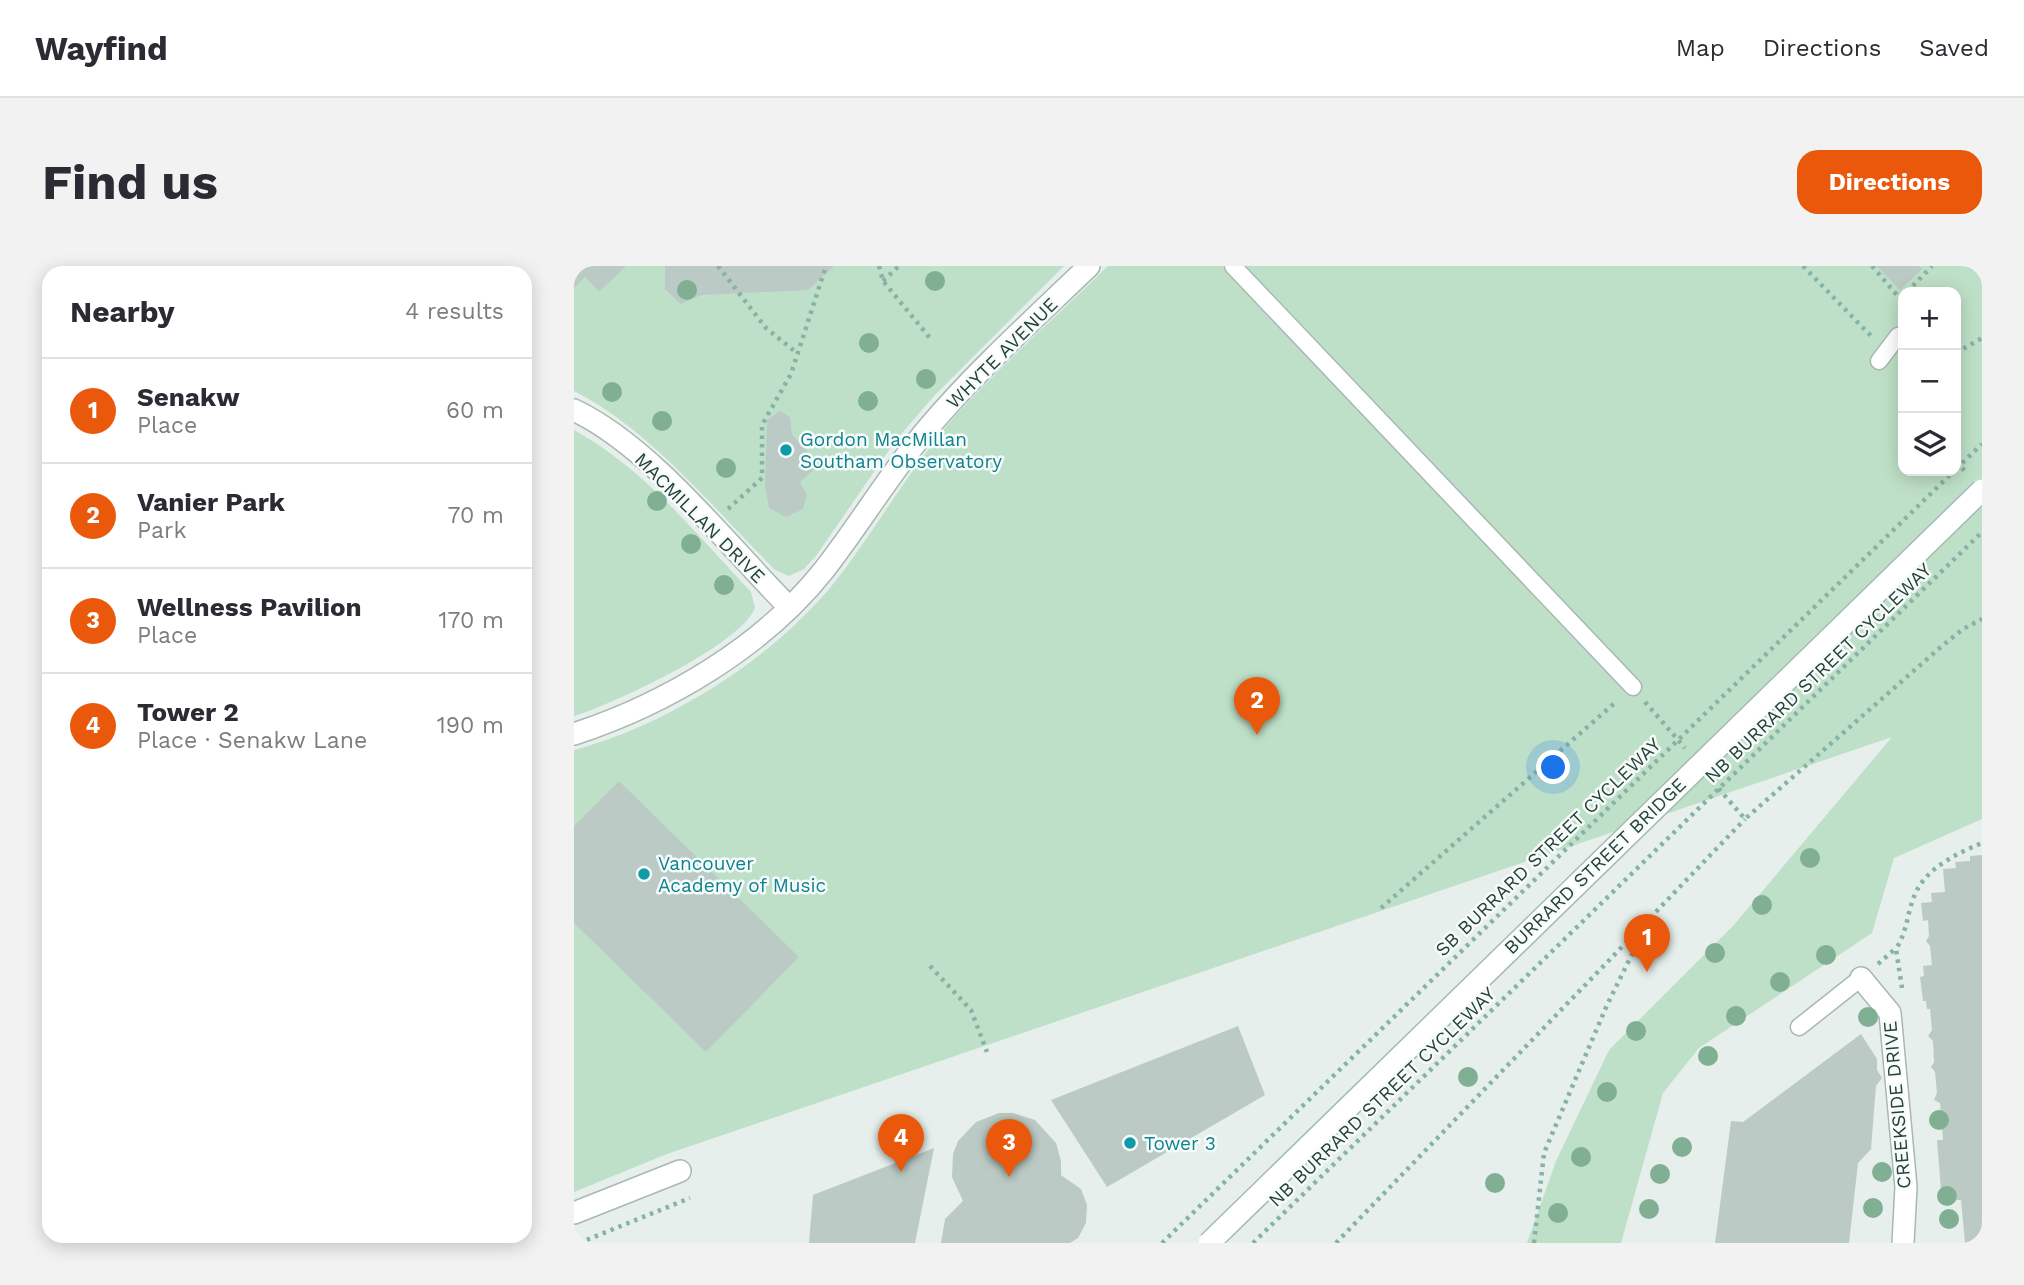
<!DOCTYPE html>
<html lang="en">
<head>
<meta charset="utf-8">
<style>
  :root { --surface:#fff; --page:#f2f2f3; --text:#2b2b33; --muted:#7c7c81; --line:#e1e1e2; --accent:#ea580c }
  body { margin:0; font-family:"Work Sans",sans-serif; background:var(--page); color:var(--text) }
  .controls { position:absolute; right:21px; top:21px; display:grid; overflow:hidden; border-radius:14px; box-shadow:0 4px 18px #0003 }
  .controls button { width:63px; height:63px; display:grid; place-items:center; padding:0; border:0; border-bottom:2px solid var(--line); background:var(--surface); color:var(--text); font:35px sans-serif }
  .you { position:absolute; left:980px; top:502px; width:24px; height:24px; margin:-18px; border:5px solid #fff; border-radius:50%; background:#1a73e8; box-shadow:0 0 0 10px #1a73e833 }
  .badge { display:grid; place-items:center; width:46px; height:46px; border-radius:50%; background:var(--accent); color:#fff; font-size:23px; font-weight:700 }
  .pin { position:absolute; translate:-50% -58px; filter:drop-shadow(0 2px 4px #0008) }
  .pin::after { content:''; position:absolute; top:37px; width:24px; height:21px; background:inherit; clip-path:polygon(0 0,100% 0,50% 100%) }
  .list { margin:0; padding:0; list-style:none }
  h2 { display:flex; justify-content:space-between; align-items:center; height:91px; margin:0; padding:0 28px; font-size:30px }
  h2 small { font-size:23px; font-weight:400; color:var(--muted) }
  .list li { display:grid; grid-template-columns:46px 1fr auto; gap:21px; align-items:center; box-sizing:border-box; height:105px; padding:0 28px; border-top:2px solid var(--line) }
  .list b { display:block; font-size:26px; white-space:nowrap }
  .list p { margin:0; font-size:23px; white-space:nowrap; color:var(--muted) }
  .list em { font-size:23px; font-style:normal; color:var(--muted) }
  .icon { flex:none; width:38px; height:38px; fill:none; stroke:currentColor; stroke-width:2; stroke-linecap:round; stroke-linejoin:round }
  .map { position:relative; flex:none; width:1408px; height:977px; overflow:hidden; border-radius:21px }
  header { display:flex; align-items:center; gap:42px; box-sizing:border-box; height:98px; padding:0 35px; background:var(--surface); border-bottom:2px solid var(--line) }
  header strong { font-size:33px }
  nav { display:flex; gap:38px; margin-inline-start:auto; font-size:24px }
  .intro { display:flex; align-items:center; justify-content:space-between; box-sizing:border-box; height:168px; padding:0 42px }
  h1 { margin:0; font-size:49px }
  .button { padding:18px 32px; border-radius:21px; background:var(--accent); color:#fff; font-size:24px; font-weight:700 }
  main { display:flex; gap:42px; padding:0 42px }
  aside { flex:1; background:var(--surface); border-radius:21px; box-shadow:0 4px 18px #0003 }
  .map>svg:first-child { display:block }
  .green { fill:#bfe0c8; fill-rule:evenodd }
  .building { fill:#bbcac4 }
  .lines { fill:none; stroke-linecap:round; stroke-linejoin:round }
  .service-casing { stroke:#a8b8b2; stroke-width:19 }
  .minor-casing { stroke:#a8b8b2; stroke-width:24 }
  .path { stroke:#86b3a5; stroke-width:4.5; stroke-dasharray:3.5 5; stroke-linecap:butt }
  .service { stroke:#fff; stroke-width:16 }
  .minor { stroke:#fff; stroke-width:21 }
  .secondary-bridge-casing { stroke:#a4bbb3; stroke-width:24; stroke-linecap:butt }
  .path-bridge { stroke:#86b3a5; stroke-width:4.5; stroke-dasharray:3.5 5; stroke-linecap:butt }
  .secondary-bridge { stroke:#fff; stroke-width:21 }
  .tree { fill:#80af93 }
  .culture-dot { fill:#0f9aa8; stroke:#f7fbf9; stroke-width:2.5 }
  .labels { text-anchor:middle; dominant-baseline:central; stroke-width:5; stroke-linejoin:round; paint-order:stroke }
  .street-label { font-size:19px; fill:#24423a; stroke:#f7fbf9 }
  .culture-label { font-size:19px; fill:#0d838f; stroke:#f7fbf9; text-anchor:start }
</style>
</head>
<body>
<header>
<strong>Wayfind</strong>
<nav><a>Map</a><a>Directions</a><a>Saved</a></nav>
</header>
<div class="intro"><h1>Find us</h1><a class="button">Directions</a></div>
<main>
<aside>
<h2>Nearby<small>4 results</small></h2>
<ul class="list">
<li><span class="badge">1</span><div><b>Senakw</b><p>Place</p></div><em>60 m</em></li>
<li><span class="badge">2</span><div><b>Vanier Park</b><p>Park</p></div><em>70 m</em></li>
<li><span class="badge">3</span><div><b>Wellness Pavilion</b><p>Place</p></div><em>170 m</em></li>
<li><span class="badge">4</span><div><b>Tower 2</b><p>Place · Senakw Lane</p></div><em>190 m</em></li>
</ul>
</aside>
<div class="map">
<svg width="1408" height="977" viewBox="0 0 1408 977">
  <rect width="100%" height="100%" fill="#e6efeb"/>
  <g class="green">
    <path d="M0 0H490L361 129 322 174 242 290 230 303 215 310 201 304C141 244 76 163 0 125Z"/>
    <path d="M534 0H1408V553L1320 592 1298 667 1125 782 1089 827 1047 977H953L982 895 1035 784 1159 660 1318 471 93 888 0 926V484C98 458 210 386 270 304 308 253 340 197 382 149 429 97 484 49 534 0ZM1329 26H1382V205H1329Z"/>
    <path d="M0 164C71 203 122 268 177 326L181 342C166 379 40 438 0 450Z"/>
  </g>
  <g class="building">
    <path d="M0 0H52L25 26 11 11 0 22Z"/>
    <path d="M91 0H260L234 24 127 29 107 38 91 23Z"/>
    <path d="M1302 0H1345L1348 3 1326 24Z"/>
    <path d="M206 145 216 151 218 169 246 198 226 216 233 229 229 243 212 251 195 242 191 221 193 154Z"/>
    <path d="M45 515 225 691 132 786 0 657V560Z"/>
    <path d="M1408 589V977H1391L1387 934H1383L1382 926 1367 924 1363 874H1369L1366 837 1360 834 1363 827 1361 806 1357 801 1360 796 1359 775 1354 770 1358 764 1356 743H1353L1352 735H1349L1346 711 1350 710 1349 700 1358 699 1356 680 1352 675 1355 670 1354 654 1349 655 1347 637 1358 636 1357 627 1371 626 1369 603 1382 602 1381 596 1396 595V590Z"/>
    <path d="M664 760 691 829 533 921 477 834Z"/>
    <path d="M1287 768 1303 793V804L1308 812 1302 820 1297 883 1284 897 1275 977H1141L1157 855 1169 856Z"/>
    <path d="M425 847H439L461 854 482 877 487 895V909L507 923 513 939 512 957 504 972 496 977H367L371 953 389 935 378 911 379 888 384 875 402 856Z"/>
    <path d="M360 882 341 977H235L239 929Z"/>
  </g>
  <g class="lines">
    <defs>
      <g id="service">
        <path d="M659 0 1059 421"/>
        <path d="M1305 95 1324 70"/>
        <path d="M1225 761 1287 712"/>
      </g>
      <g id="minor">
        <path d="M0 144C78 181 153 279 215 341"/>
        <path d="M0 468C92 438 189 381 250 304 286 258 316 207 354 162 403 104 460 53 515 0"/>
        <path d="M1287 712 1316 747 1332 921 1329 977"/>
        <path d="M0 947 106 905"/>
      </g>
    </defs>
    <use href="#service" class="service-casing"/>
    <use href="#minor" class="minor-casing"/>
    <g class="path">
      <path d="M144 0 192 62 223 87"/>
      <path d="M305 0 309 15 356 72"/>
      <path d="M1229 0 1299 72"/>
      <path d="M1298 0 1329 36"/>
      <path d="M309 15 325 0"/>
      <path d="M1333 26 1358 0"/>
      <path d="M1382 87 1408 72"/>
      <path d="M1382 196 1394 208"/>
      <path d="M154 243 188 212V159L217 108 252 0"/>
      <path d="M1071 436 1111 482"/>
      <path d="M1139 516 1171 553 1368 380 1389 363 1408 353"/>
      <path d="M807 642 1043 435"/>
      <path d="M1304 698 1321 683"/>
      <path d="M356 700 397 744 413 786"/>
      <path d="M1328 722 1322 683C1334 664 1333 645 1342 626 1354 601 1384 587 1408 577"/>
      <path d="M5 977 116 932"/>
      <path d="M762 977 1073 655"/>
      <path d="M960 977 970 887 1033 739 1076 652 1171 553"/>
    </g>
    <use href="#service" class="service"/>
    <use href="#minor" class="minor"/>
    <defs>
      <path id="secondary-bridge" d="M635 977 1408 224"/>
    </defs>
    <use href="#secondary-bridge" class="secondary-bridge-casing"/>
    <g class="path-bridge">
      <path d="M1382 203 1408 178"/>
      <path d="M588 977 1380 205"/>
      <path d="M679 977 1408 266"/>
    </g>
    <use href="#secondary-bridge" class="secondary-bridge"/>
  </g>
  <g class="tree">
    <circle cx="361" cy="15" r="10"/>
    <circle cx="113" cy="24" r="10"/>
    <circle cx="295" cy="77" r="10"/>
    <circle cx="352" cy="113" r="10"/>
    <circle cx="38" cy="126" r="10"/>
    <circle cx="294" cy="135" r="10"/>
    <circle cx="88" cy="155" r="10"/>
    <circle cx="152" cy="202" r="10"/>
    <circle cx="83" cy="235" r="10"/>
    <circle cx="117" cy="278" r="10"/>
    <circle cx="150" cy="319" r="10"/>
    <circle cx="1236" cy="592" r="10"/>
    <circle cx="1188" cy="639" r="10"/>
    <circle cx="1141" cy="687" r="10"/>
    <circle cx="1252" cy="689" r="10"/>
    <circle cx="1206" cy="716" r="10"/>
    <circle cx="1162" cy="750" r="10"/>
    <circle cx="1294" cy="751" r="10"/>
    <circle cx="1062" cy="765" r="10"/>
    <circle cx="1134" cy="790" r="10"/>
    <circle cx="894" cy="811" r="10"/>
    <circle cx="1033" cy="826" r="10"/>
    <circle cx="1365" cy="854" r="10"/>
    <circle cx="1108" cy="881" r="10"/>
    <circle cx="1007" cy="891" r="10"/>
    <circle cx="1308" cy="906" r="10"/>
    <circle cx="1086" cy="908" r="10"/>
    <circle cx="921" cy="917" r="10"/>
    <circle cx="1373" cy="930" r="10"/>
    <circle cx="1299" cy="942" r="10"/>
    <circle cx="1075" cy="943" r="10"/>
    <circle cx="984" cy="947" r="10"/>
    <circle cx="1375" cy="953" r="10"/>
  </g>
  <g class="culture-dot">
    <circle cx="212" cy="184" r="7"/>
    <circle cx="70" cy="608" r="7"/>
    <circle cx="556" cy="877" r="7"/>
  </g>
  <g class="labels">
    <g class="street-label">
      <text transform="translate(428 87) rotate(-45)">WHYTE AVENUE</text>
      <text transform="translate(126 252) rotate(45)">MACMILLAN DRIVE</text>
      <text transform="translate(1244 407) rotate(-44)">NB BURRARD STREET CYCLEWAY</text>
      <text transform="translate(974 581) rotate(-44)">SB BURRARD STREET CYCLEWAY</text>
      <text transform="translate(1021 600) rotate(-44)">BURRARD STREET BRIDGE</text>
      <text transform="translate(808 831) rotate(-44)">NB BURRARD STREET CYCLEWAY</text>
      <text transform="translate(1323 839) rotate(-95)">CREEKSIDE DRIVE</text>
    </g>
    <g class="culture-label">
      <text x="226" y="173">Gordon MacMillan<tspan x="226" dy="22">Southam Observatory</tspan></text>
      <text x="84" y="597">Vancouver<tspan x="84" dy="22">Academy of Music</tspan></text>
      <text x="570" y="877">Tower 3</text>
    </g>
  </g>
</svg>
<div class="controls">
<button>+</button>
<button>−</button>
<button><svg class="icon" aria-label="layers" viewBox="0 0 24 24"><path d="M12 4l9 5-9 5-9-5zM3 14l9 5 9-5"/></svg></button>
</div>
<div class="you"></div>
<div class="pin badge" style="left:1073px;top:706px">1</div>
<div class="pin badge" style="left:683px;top:469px">2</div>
<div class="pin badge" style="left:435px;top:911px">3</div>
<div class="pin badge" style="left:327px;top:906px">4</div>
</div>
</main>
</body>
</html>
